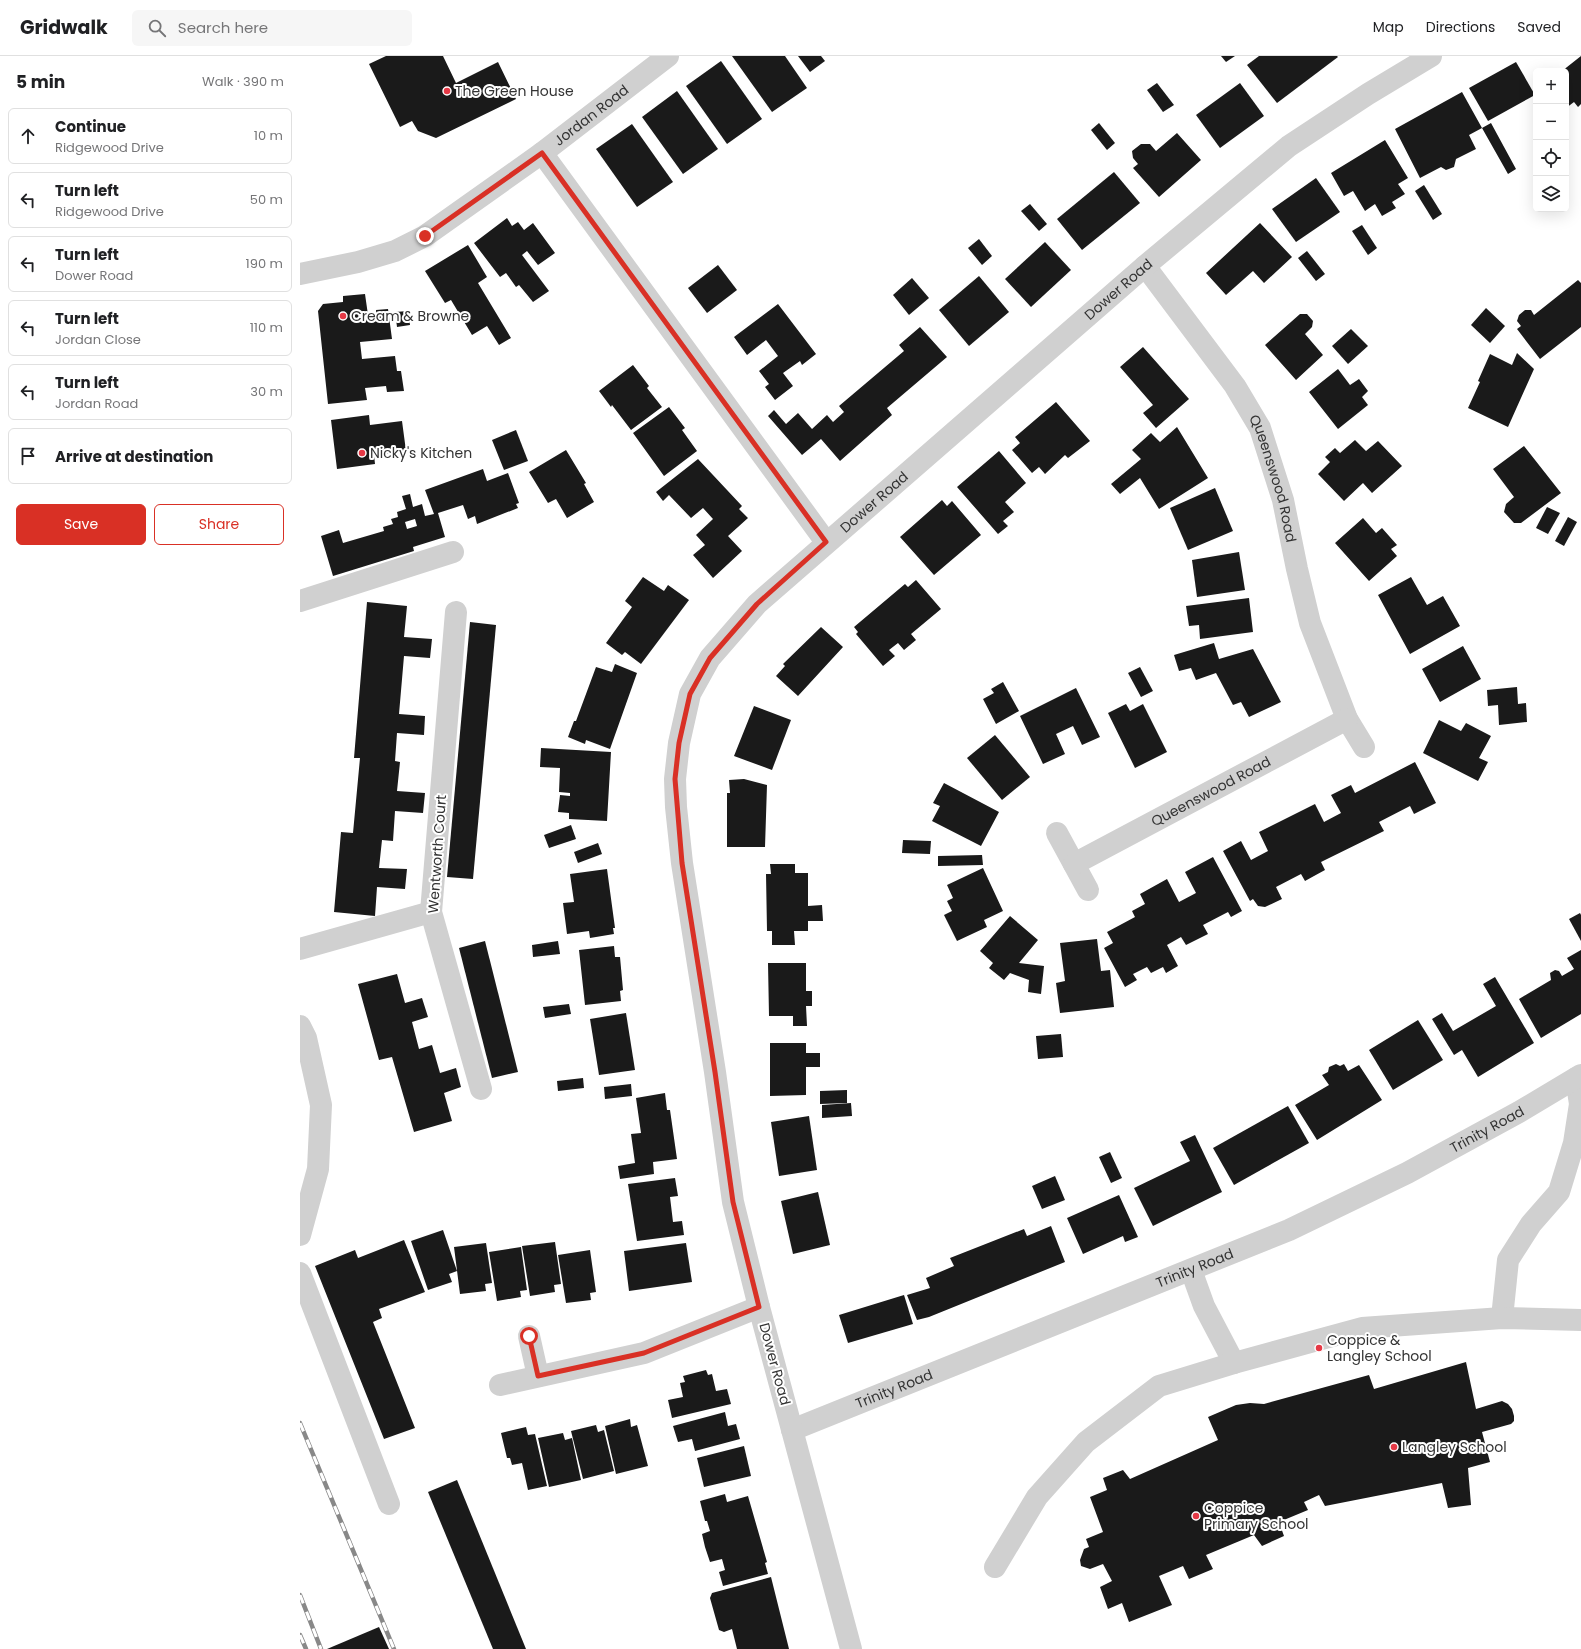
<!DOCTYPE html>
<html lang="en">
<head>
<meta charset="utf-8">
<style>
  :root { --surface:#fff; --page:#f6f6f6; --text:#202124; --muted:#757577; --line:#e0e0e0; --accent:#d93025 }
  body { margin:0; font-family:Poppins,sans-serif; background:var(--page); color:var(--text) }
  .controls { position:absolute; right:12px; top:12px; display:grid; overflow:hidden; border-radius:6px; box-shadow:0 4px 16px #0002 }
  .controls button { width:36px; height:36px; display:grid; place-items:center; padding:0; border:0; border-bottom:1px solid var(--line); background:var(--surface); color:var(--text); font:20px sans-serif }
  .stop { position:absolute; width:12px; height:12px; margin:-9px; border:3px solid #d93025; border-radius:50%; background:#fff }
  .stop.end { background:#d93025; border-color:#fff; box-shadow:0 1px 4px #0008 }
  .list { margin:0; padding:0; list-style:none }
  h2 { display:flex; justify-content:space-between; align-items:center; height:52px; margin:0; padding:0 16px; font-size:17px }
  h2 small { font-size:13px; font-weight:400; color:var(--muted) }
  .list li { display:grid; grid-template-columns:26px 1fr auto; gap:12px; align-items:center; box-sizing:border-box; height:56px; margin:0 8px 8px; padding:0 8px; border:1px solid var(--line); border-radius:6px }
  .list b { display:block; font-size:15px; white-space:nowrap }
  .list p { margin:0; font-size:13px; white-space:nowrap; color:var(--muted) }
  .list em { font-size:13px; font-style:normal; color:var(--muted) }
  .actions { display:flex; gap:8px; padding:12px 16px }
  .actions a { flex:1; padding:9px 0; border:1px solid var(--accent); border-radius:6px; text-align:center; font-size:14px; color:var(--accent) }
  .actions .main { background:var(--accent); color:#fff }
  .icon { flex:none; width:22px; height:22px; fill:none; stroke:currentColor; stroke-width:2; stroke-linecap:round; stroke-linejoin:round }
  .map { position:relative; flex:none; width:1281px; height:1593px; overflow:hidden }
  header { display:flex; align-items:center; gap:24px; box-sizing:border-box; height:56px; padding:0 20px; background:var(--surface); border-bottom:1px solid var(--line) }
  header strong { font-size:19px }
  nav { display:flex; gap:22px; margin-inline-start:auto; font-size:14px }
  .search { width:280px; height:36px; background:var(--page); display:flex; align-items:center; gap:10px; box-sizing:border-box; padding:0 14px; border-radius:6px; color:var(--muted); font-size:15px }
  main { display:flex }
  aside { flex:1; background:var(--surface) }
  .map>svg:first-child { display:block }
  .building { fill:#1a1a1a; fill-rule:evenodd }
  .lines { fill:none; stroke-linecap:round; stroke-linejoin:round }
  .minor { stroke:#d0d0d0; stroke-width:22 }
  .rail-casing { stroke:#888; stroke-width:4.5 }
  .rail { stroke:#fff; stroke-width:3; stroke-dasharray:9; stroke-linecap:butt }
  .route { stroke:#d93025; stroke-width:5 }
  .poi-dot { fill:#e63946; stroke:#fff; stroke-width:1.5 }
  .labels { text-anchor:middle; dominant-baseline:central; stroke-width:4; stroke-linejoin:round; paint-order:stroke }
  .poi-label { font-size:14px; fill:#333; stroke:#fff; text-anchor:start }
  .street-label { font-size:14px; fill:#333; stroke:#fff }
</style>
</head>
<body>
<header>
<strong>Gridwalk</strong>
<div class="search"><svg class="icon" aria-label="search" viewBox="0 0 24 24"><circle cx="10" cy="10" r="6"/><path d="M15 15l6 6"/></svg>Search here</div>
<nav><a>Map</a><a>Directions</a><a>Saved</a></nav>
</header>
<main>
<aside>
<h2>5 min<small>Walk · 390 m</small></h2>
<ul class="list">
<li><svg class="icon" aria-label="ahead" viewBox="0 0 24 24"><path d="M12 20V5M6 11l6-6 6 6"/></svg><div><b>Continue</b><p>Ridgewood Drive</p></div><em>10 m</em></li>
<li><svg class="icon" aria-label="left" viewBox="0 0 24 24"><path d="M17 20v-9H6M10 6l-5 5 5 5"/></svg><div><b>Turn left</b><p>Ridgewood Drive</p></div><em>50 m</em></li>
<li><svg class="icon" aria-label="left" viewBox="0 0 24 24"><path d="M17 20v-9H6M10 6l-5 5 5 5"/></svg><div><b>Turn left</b><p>Dower Road</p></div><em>190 m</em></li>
<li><svg class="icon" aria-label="left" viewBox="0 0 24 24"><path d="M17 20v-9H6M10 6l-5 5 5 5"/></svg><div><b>Turn left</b><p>Jordan Close</p></div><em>110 m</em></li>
<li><svg class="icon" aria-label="left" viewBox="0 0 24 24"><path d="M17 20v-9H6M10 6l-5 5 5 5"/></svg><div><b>Turn left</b><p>Jordan Road</p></div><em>30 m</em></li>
<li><svg class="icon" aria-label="arrive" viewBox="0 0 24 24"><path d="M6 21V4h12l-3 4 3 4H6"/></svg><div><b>Arrive at destination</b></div></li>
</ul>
<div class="actions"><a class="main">Save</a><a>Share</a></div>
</aside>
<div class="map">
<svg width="1281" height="1593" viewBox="0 0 1281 1593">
  <rect width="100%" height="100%" fill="#fff"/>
  <g class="building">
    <path d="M86 0H143L156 27 198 6 216 43 136 82 118 75 112 65 100 71 69 8Z"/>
    <path d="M432 0H485L507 32 472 56Z"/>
    <path d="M498 0H521L525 5 510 16Z"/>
    <path d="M921 0H935L926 6Z"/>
    <path d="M959 0H1037L1038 1 977 47 947 9Z"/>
    <path d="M1281 0V48L1278 51 1274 46 1266 52V15H1262Z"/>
    <path d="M421 5 462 63 427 88 386 30Z"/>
    <path d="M1216 6 1235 39 1188 65 1169 32Z"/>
    <path d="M857 27 874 49 863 56 847 34Z"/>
    <path d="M940 27 964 60 920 92 896 59Z"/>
    <path d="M377 35 418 93 383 118 342 61Z"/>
    <path d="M1162 36 1182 72 1191 67 1216 113 1208 118 1182 72 1169 79 1176 93 1156 103 1154 111 1146 114 1141 111 1120 122 1095 73Z"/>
    <path d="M799 67 815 87 807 94 791 74Z"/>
    <path d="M332 68 373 126 337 151 296 93Z"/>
    <path d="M877 77 901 104 859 141 833 112 838 108 833 102 832 95 841 88H850L856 95Z"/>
    <path d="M1085 84 1108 122 1098 128 1105 138 1092 146 1096 152 1082 160 1075 148 1065 155 1053 135 1044 140 1031 117Z"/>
    <path d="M814 116 840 147 782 194 757 163Z"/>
    <path d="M1016 122 1040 156 996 186 972 153Z"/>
    <path d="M1124 129 1142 158 1133 164 1115 135Z"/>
    <path d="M730 148 747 168 739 175 721 155Z"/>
    <path d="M207 162 212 170 218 166 224 174 233 167 255 197 238 209 227 195 222 199 249 235 233 246 219 229 216 231 206 217 200 221 174 187Z"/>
    <path d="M960 167 992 201 964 227 953 215 926 239 906 217Z"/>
    <path d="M1062 169 1077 192 1068 199 1052 175Z"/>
    <path d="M679 183 692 200 682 209 668 192Z"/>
    <path d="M745 186 771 214 731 251 705 223Z"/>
    <path d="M168 189 187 221 178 227 211 282 199 289 187 270 172 279 151 244 145 247 125 215Z"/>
    <path d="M1007 195 1025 218 1016 225 998 202Z"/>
    <path d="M418 209 437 234 407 257 388 232Z"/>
    <path d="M679 220 709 256 669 290 639 254Z"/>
    <path d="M612 222 629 242 609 259 593 239Z"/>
    <path d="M1278 224 1281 227V271L1240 303 1217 273 1221 270 1217 265 1219 259 1225 254H1231L1234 259Z"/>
    <path d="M65 238 69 266 77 265 76 254 88 253 92 283 60 286 62 303 95 300 97 315H101L104 335 87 336 86 330 65 332 67 344 28 348 18 255 23 248 43 246V240Z"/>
    <path d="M478 248 516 298 502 309 500 305 483 317 493 330 475 344 465 331 469 328 459 315 478 300 466 284 447 299 434 281Z"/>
    <path d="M1186 252 1205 270 1190 287 1171 269Z"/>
    <path d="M108 255 110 269 97 271 95 256Z"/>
    <path d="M1000 258H1007L1013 265 1012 271 1005 278 1023 299 996 324 965 289Z"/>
    <path d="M620 271 647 301 587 352 592 359 540 405 521 383 502 399 468 360 474 354 486 368 498 357 512 373 527 359 533 366 544 356 539 350 604 295 599 289Z"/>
    <path d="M1051 273 1068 290 1048 308 1032 290Z"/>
    <path d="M843 291 889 343 856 372 843 357 853 349 820 311Z"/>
    <path d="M1217 297 1234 313 1208 371 1168 352 1180 326 1178 325 1190 298 1212 309Z"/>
    <path d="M333 309 349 330 347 332 362 351 331 374 312 349 311 351 299 335Z"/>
    <path d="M1038 313 1050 329 1059 323 1068 335 1062 341 1068 349 1038 373 1009 336Z"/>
    <path d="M756 346 790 385 768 402 765 399 745 418 739 411 732 417 712 394 720 387 715 381Z"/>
    <path d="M369 351 385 372 382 374 397 395 364 420 333 377Z"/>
    <path d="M69 359 70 369 102 365 106 395 74 399 75 408 37 413 31 364Z"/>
    <path d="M877 371 908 422 859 453 840 422 820 438 811 428 841 403 832 394 851 377 860 386Z"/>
    <path d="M216 374 228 405 204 414 192 384Z"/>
    <path d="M1055 384 1066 395 1078 385 1102 410 1072 437 1063 427 1044 445 1018 418 1030 406 1025 401 1035 392 1040 397Z"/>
    <path d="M1224 390 1261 437 1221 467H1214L1204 456 1206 448 1214 441 1193 413Z"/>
    <path d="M266 394 286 427 284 428 294 446 267 462 256 443 248 447 229 416Z"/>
    <path d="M699 395 726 427 705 446 714 456 703 465 708 470 698 478 657 431Z"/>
    <path d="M398 403 442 450 439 453 448 462 428 480 442 495 413 522 393 499 405 489 396 479 413 463 403 452 391 462 369 439 363 445 356 436Z"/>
    <path d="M183 413 187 425 208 417 219 447 216 448 218 452 177 468 175 460 168 463 163 449 138 457 145 481 113 491 114 495 33 520 21 480 39 474 43 487 84 475 83 471 93 468 91 463 98 461 97 456 106 453 102 440 110 438 113 451 122 448 125 460 134 458 125 434ZM115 463 117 470 107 473 105 466Z"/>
    <path d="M915 432 933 475 888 494 870 452Z"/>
    <path d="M642 444 647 450 652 445 681 479 634 519 600 481Z"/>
    <path d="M1247 451 1260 457 1248 478 1236 472Z"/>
    <path d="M1268 461 1277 466 1264 490 1255 485Z"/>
    <path d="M1063 462 1076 477 1082 472 1097 489 1091 493 1097 500 1069 525 1035 487Z"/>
    <path d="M939 496 945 534 897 541 892 504Z"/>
    <path d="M343 521 364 535 368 529 389 544 341 608 325 596 322 599 306 587 332 551 325 545Z"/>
    <path d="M1111 521 1127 549 1143 540 1160 570 1110 598 1078 539Z"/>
    <path d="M616 524 641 553 611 578 616 584 604 594 598 587 589 594 595 600 583 610 556 578 558 576 554 571 605 528 608 531Z"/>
    <path d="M949 542 953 576 900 583 899 569 889 570 886 550Z"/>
    <path d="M67 546 107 550 104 581 132 583 130 602 104 600 99 658 125 660 124 679 97 677 95 705 100 706 97 735 125 737 123 757 95 755 93 785 82 784 79 812 107 813 105 833 77 831 75 860 34 856 41 776 53 777 60 702H54Z"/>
    <path d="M170 566 196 569 173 823 147 821Z"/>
    <path d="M521 571 543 591 498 640 476 620 485 610 483 608Z"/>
    <path d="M914 587 919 603 953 593 981 646 949 661 941 646 933 649 916 617 896 624 891 612 879 615 874 599Z"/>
    <path d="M1163 590 1181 623 1140 646 1122 613Z"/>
    <path d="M315 608 337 617 310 693 286 684 285 688 268 681 274 665H276L296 611 312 616Z"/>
    <path d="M840 611 853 635 841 641 828 617Z"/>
    <path d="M703 626 719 655 696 668 683 643 694 637 691 633Z"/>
    <path d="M1217 631 1218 648 1226 647 1227 666 1199 669 1198 649 1188 650 1187 634Z"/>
    <path d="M776 632 800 681 782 689 773 670 756 678 765 698 743 708 720 660Z"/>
    <path d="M826 648 830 655 843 648 867 696 835 712 808 657Z"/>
    <path d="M454 650 491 664 472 714 434 700Z"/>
    <path d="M1139 664 1161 675 1166 667 1191 680 1179 702 1188 706 1178 725 1123 697Z"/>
    <path d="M695 679 730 721 702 744 667 702Z"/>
    <path d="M241 692 311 696 307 765 269 763V757L258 756 260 739 270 740V737L259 736 260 712 240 711Z"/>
    <path d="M1115 706 1136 747 1114 758 1110 750 1079 766 1084 775 1021 806 1025 814 1014 820 1005 825 1001 818 976 831 982 843 965 851 958 850 953 843 950 845 923 795 941 785 951 804 968 795 959 776 1015 748 1024 766 1041 757 1031 739 1051 729 1055 737Z"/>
    <path d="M444 723 467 729 465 791H427V737H430L429 724Z"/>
    <path d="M644 727 699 756 681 790 632 765 640 750 633 747Z"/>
    <path d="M271 769 276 783 249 792 244 779Z"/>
    <path d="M603 784 631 785 630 798 602 797Z"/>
    <path d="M298 787 302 798 278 807 274 796Z"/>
    <path d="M682 799 683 809 638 810V800Z"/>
    <path d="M913 801 942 855 931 861 928 856 903 869 908 878 886 889 881 881 867 889 878 910 866 917 863 911 851 917 847 911 833 918 837 924 825 931 804 892 813 887 807 876 835 861 832 855 845 848 840 838 867 823 879 846 896 837 885 816Z"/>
    <path d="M470 808H495V817H508V850L522 849 523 865H508V875H494L495 889H472V875H467L466 818H471Z"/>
    <path d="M683 812 703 855 684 864 687 871 657 885 644 859 652 855 647 845 653 842 647 829Z"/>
    <path d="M307 813 315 872H313L314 878 290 882 289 875 267 878 263 847 274 846 270 818Z"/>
    <path d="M1280 857 1281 859V885L1269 863Z"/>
    <path d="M710 860 738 884 719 907 744 910 741 938 728 936 729 924 710 917 704 924 689 912 693 907 680 895Z"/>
    <path d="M797 883 801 915 810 914 814 951 760 957 756 927 765 925 760 887Z"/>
    <path d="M185 885 218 1016 192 1022 159 892Z"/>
    <path d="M258 885 260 898 233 901 232 889Z"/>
    <path d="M314 890 315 901H320L323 934 320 935 321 945 285 949 279 894Z"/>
    <path d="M1281 894V958L1241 982 1219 943 1251 924 1250 917 1255 914 1259 915 1262 920 1274 913 1267 902Z"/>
    <path d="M468 907H506V935H512V950H506L507 970H493V960H469Z"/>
    <path d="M97 918 105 947 122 942 128 961 112 966 119 993 132 989 140 1017 156 1012 161 1031 144 1037 152 1065 114 1076 92 1001 79 1004 58 928Z"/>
    <path d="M1195 921 1234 987 1178 1021 1162 994 1154 999 1132 963 1142 957 1153 975 1196 950 1183 928Z"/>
    <path d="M269 948 271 958 245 962 243 951Z"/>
    <path d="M326 957 335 1014 299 1019 290 963Z"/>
    <path d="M1118 964 1143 1004 1093 1034 1069 994Z"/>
    <path d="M761 978 763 1001 738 1003 736 980Z"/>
    <path d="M470 987H506V997H520V1011H506V1039L470 1040Z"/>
    <path d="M1036 1008 1040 1010 1044 1008 1048 1015 1059 1009 1082 1044 1017 1084 995 1049 1029 1029 1022 1019 1028 1016 1029 1011Z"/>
    <path d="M283 1022 284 1032 258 1035 257 1025Z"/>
    <path d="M331 1028 332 1040 305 1043 304 1031Z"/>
    <path d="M547 1034V1047L520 1048V1035Z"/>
    <path d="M365 1037 367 1054H370L377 1103 353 1106 354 1118 320 1123 318 1110 335 1107 331 1078 341 1077 336 1042Z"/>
    <path d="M551 1047 552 1060 522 1062V1049Z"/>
    <path d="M988 1050 1009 1087 934 1129 913 1092Z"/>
    <path d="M509 1060 517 1114 479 1120 471 1066Z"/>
    <path d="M895 1079 922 1136 853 1170 834 1132 890 1105 880 1086Z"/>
    <path d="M810 1096 822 1122 811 1127 799 1101Z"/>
    <path d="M755 1120 765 1144 742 1153 732 1130Z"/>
    <path d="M375 1122 378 1140 370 1141 373 1166 382 1165 384 1179 337 1185 328 1128Z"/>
    <path d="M518 1136 530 1189 493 1198 481 1145Z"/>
    <path d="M819 1139 838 1181 825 1186 823 1180 783 1198 767 1162Z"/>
    <path d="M751 1170 765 1206 629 1261 617 1264 607 1239 630 1232 626 1222 654 1210 650 1202 724 1173 727 1180Z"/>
    <path d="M143 1174 157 1215 149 1218 152 1226 128 1234 111 1185Z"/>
    <path d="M104 1184 125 1236 79 1253 82 1262 73 1266 115 1372 84 1383 15 1210 55 1194 58 1202Z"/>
    <path d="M255 1186 261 1228 254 1229 255 1236 230 1240 222 1190Z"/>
    <path d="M186 1187 192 1227 185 1228 186 1235 160 1238 154 1191Z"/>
    <path d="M386 1187 392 1226 329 1235 324 1195Z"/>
    <path d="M221 1191 227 1234 220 1235 221 1241 197 1245 189 1196Z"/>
    <path d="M290 1194 296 1236 290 1237 291 1244 266 1247 258 1199Z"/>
    <path d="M604 1239 613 1268 548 1287 539 1259Z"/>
    <path d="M1166 1306 1176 1353 1202 1345 1208 1348 1212 1353 1214 1360V1365L1211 1368 1182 1376 1190 1406 1168 1412 1171 1449 1148 1452 1142 1427 1025 1450 1019 1439 1004 1446 1008 1454 979 1466 984 1480 962 1490 954 1479 906 1499 913 1513 889 1523 883 1510 859 1520 872 1549 829 1566 822 1547 808 1553 800 1531 812 1525 803 1508 790 1513 781 1510 780 1504 784 1493 789 1491 786 1483 803 1476 790 1441 807 1434 803 1422 823 1414 830 1423 918 1384 908 1361 936 1349 950 1347 964 1348 1069 1319 1074 1333Z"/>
    <path d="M406 1314 408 1319 412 1318 416 1335 427 1333 431 1348 372 1362 368 1344 383 1341 380 1327 385 1326 383 1320Z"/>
    <path d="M425 1356 428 1370 436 1368 440 1383 395 1395 392 1383 378 1386 373 1370Z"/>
    <path d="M330 1363 331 1371 337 1369 348 1410 316 1418 305 1370Z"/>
    <path d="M296 1369 298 1376 304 1374 314 1415 283 1423 271 1375Z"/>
    <path d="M226 1371 228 1379 235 1378 247 1430 228 1434 222 1407 212 1409 210 1402H207L201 1377Z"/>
    <path d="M263 1377 265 1384 272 1382 281 1424 249 1431 238 1382Z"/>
    <path d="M444 1390 451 1420 404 1431 397 1402Z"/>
    <path d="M157 1424 226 1593H193L128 1436Z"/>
    <path d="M425 1438 427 1446 448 1440 467 1506 465 1507 468 1518 423 1530 419 1516 425 1514 422 1503 410 1506 405 1491 402 1478 410 1475 407 1465H405L400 1445Z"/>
    <path d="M471 1521 489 1593H437L432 1573 424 1576 419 1574 410 1542 412 1537Z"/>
    <path d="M79 1571 89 1593H27Z"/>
  </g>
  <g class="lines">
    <g class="minor">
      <path d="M242 97 526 486"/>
      <path id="s1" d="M845 210 935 330 960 372 983 444 997 513 1010 567 1047 663 1064 691"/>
      <path id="s2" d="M0 218 58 206 95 195 125 180 242 97 368 0"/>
      <path d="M0 545 153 496"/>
      <path d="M156 556 131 856 181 1033"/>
      <path d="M757 777 788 834"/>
      <path id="s3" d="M774 808 1047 663"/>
      <path d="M0 893 131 856"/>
      <path d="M0 970 6 982 21 1049 18 1113 0 1179"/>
      <path d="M891 1214 904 1250 934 1307"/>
      <path d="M0 1217 89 1448"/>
      <path d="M1202 1262 1208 1204 1231 1168 1259 1136 1274 1087 1280 1048 1276 1022"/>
      <path d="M229 1280 238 1320"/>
      <path d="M200 1329 344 1297 459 1251"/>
      <path id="s4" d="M492 1374 989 1174 1107 1117 1219 1056 1281 1019"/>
      <path d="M695 1511 737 1441 786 1386 859 1330 934 1307 1062 1272 1202 1262 1281 1264"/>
      <path id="s5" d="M551 1593 459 1251 433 1146 415 1016 382 807 376 751 375 723 379 687 390 638 410 602 457 548 845 210 989 90 1068 38 1131 0"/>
    </g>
    <defs>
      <g id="rail">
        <path d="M0 1367 94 1593"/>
        <path d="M0 1539 21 1593"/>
        <path d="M0 1579 6 1593"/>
      </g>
    </defs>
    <use href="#rail" class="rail-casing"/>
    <use href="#rail" class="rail"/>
  </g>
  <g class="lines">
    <path class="route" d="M125 180 242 97 526 486 457 548 410 602 390 638 379 687 375 723 382 807 415 1016 433 1146 459 1251 344 1297 238 1320 229 1280"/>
  </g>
  <g class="poi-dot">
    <circle cx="147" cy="35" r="4"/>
    <circle cx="43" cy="260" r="4"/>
    <circle cx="62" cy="397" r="4"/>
    <circle cx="1019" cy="1292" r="4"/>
    <circle cx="1094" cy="1391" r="4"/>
    <circle cx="896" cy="1460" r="4"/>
  </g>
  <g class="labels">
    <g class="poi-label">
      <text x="155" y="35">The Green House</text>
      <text x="51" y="260">Cream &amp; Browne</text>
      <text x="70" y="397">Nicky's Kitchen</text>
      <text x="1027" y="1284">Coppice &amp;<tspan x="1027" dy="16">Langley School</tspan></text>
      <text x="1102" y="1391">Langley School</text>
      <text x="904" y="1452">Coppice<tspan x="904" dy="16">Primary School</tspan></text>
    </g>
    <g class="street-label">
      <text stroke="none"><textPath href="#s2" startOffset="337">Jordan Road</textPath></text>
      <text stroke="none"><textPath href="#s5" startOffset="1568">Dower Road</textPath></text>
      <text stroke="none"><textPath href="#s1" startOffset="251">Queenswood Road</textPath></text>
      <text stroke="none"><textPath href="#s5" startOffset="1244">Dower Road</textPath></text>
      <text stroke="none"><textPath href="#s3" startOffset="155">Queenswood Road</textPath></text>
      <text transform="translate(137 798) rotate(-86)">Wentworth Court</text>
      <text stroke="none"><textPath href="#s4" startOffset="758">Trinity Road</textPath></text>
      <text stroke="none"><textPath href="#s4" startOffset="434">Trinity Road</textPath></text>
      <text transform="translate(475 1308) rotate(75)">Dower Road</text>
      <text stroke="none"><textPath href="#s4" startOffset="110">Trinity Road</textPath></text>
    </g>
  </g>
</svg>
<div class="controls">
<button>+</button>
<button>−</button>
<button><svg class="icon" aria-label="locate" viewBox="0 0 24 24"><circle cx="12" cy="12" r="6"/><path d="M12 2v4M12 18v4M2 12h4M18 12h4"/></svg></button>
<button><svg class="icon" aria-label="layers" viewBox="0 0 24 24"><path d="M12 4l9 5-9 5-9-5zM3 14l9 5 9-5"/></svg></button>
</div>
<div class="stop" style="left:229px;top:1280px"></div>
<div class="stop end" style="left:125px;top:180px"></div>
</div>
</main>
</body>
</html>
